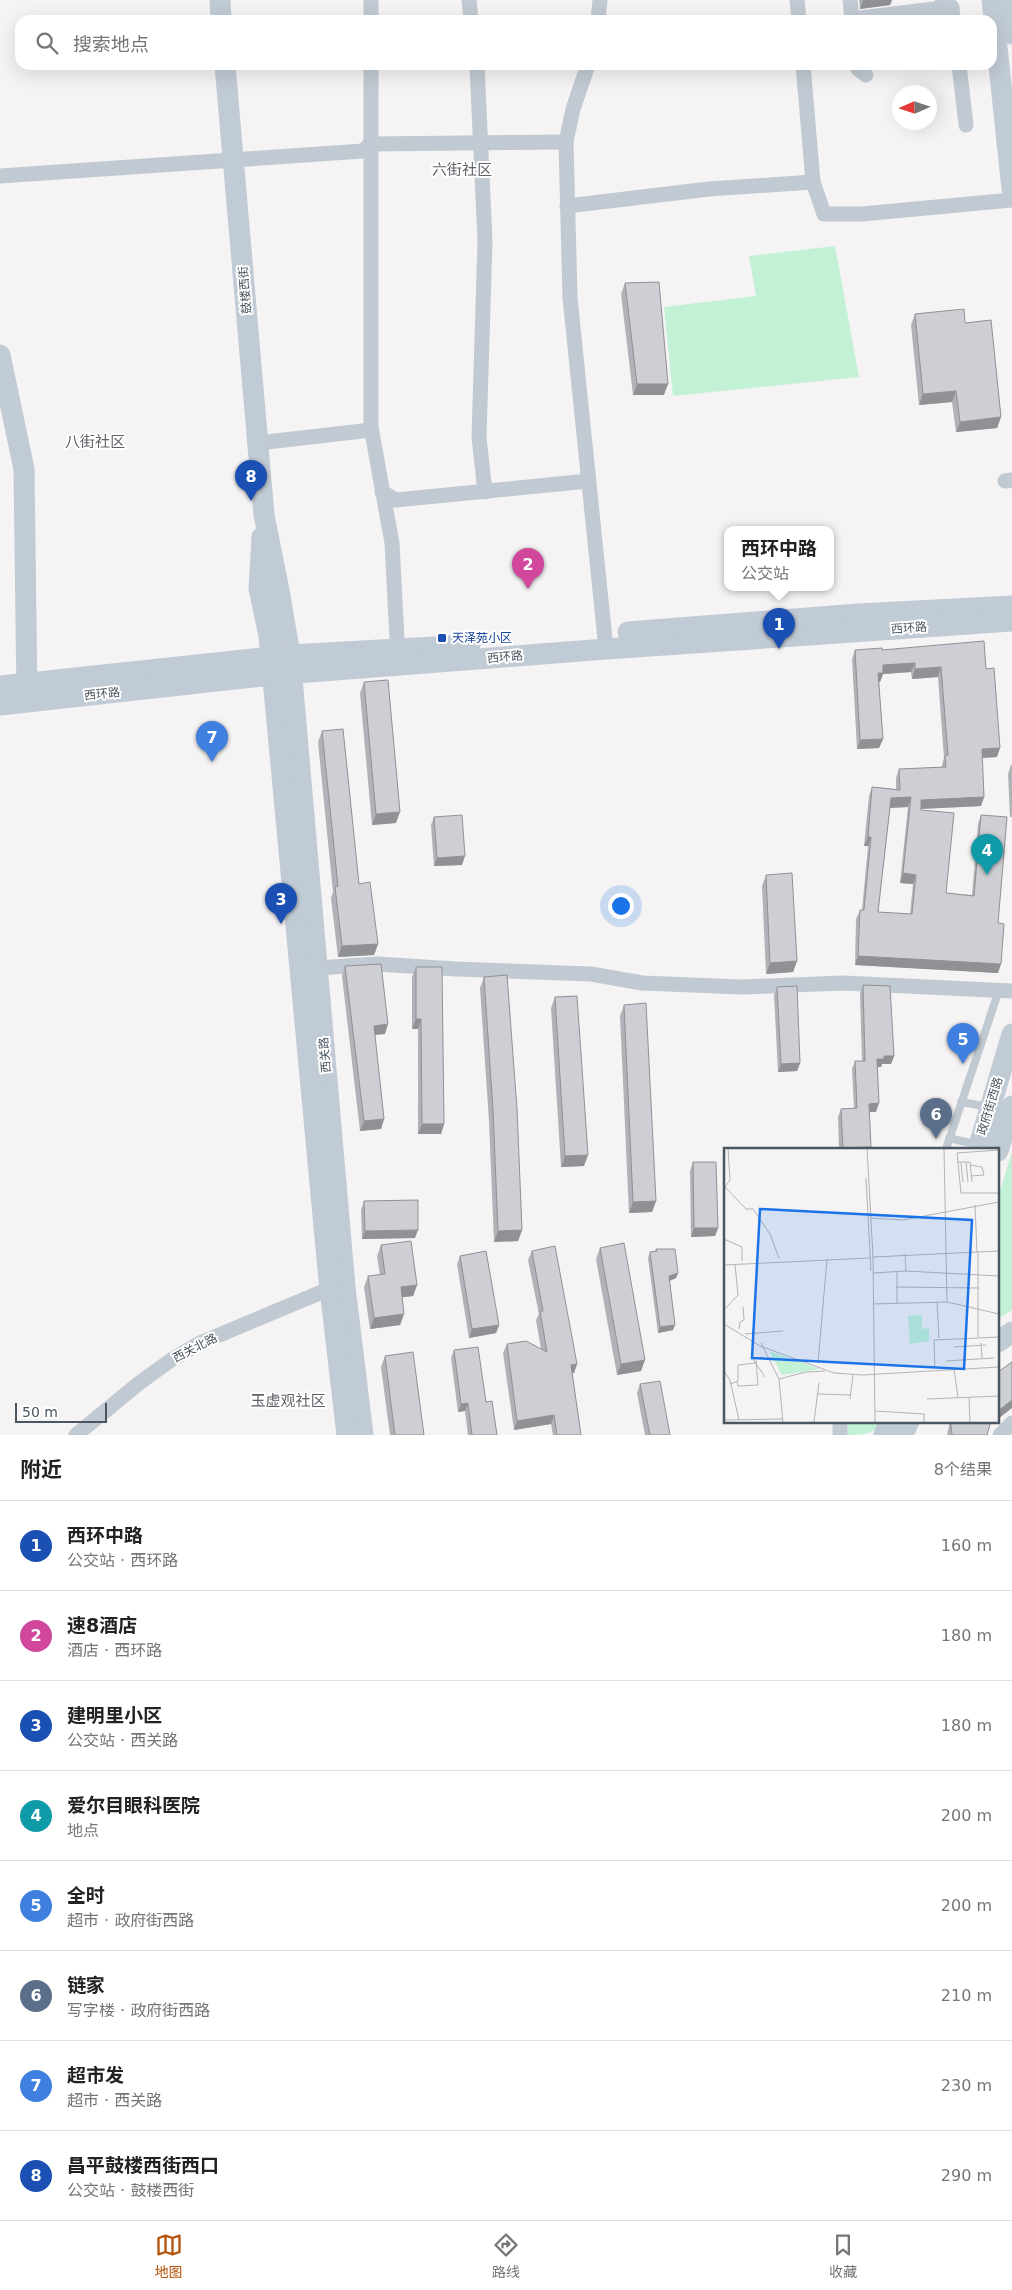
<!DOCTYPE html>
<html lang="zh">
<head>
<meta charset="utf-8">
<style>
  :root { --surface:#fff; --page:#f6f6f6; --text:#222; --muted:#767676; --line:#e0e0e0; --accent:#b45309 }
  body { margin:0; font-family:"DejaVu Sans","Noto Sans SC",sans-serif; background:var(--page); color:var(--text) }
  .compass { position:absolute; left:892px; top:85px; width:45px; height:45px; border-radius:50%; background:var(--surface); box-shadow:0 5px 20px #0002; rotate:267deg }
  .scale { position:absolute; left:15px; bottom:12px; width:92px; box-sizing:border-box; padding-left:5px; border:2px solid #4a5661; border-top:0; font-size:14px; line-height:18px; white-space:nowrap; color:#4a5661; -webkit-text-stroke:4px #fff; paint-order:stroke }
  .you { position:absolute; left:620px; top:905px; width:18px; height:18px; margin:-12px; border:4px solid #fff; border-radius:50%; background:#1a73e8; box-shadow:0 0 0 8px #1a73e833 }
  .badge { display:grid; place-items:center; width:32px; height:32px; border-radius:50%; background:var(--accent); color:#fff; font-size:16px; font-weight:700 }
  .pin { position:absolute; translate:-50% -41px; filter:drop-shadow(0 1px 2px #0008) }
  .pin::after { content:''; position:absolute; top:26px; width:18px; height:15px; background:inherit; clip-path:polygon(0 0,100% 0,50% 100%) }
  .popup { position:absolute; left:724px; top:526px; width:110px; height:65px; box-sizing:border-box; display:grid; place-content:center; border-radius:10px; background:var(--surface); filter:drop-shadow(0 1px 4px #0005); font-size:16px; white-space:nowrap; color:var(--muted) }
  .popup b { font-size:19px; color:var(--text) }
  .popup::after { content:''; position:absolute; left:50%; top:100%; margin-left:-10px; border:10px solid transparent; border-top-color:var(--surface) }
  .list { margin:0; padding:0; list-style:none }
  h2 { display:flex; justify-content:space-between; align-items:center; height:65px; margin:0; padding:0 20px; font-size:21px }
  h2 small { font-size:16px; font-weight:400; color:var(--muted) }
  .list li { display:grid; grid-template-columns:32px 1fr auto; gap:15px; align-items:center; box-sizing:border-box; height:90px; padding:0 20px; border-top:1px solid var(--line) }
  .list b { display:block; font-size:19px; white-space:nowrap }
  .list p { margin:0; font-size:16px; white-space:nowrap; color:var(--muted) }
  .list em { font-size:16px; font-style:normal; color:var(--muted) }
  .icon { flex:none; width:28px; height:28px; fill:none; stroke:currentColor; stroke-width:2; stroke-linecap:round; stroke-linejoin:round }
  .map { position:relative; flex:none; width:1012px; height:1435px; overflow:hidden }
  .search { position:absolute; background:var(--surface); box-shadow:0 5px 20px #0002; left:15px; right:15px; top:15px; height:55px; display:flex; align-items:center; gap:12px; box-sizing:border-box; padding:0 18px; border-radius:15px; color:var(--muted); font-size:19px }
  .sheet { height:785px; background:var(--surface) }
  nav { display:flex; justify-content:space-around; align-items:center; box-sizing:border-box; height:70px; border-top:1px solid var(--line); background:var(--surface); font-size:14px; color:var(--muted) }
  nav a { display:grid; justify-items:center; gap:2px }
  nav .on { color:var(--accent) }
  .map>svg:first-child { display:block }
  .green { fill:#c3f1d5 }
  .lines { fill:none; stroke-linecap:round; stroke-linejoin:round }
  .lane { stroke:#c1cad2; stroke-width:8 }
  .street { stroke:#c1cad2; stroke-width:15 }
  .secondary { stroke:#c1cbd6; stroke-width:21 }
  .wall { fill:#b0b2b7; fill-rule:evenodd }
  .shaded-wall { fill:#909195 }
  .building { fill:#cdcfd5; stroke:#909195; fill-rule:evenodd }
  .transit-dot { fill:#1a4fb4; stroke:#fff; stroke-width:2 }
  .labels { text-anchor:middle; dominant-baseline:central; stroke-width:4; stroke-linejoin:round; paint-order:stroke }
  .street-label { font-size:12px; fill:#4a5661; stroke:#fff }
  .transit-label { font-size:12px; fill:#164399; stroke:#fff; text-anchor:start }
  .quarter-label { font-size:15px; fill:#5f6368; stroke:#fff }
  .inset-road { fill:none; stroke:#b1b4b9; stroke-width:1 }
  .view { fill:#1a73e8; fill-opacity:0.15; stroke:#1a73e8; stroke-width:2.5 }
  .inset-edge { fill:none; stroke:#4a5661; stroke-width:2.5 }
</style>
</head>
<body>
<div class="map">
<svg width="1012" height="1435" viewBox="0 0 1012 1435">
  <rect width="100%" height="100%" fill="#f5f3f3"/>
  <g class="green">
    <path d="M835 246 859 377 673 396 664 307 756 296 749 256Z"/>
    <path d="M1012 1151V1310L998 1319V1198Z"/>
    <path d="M848 1421H882C877 1435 859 1435 847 1435Z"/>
  </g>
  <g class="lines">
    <g class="lane">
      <path d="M961 1102 989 1107"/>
      <path d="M949 1138 979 1145"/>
      <path d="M946 1149 999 990"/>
    </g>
    <g class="street">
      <path d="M469 0 471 20"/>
      <path d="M797 0 799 20"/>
      <path d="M850 0 852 20"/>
      <path d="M942 2V8L952 7 953 20"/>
      <path d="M852 19 942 8"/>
      <path d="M371 20V0"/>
      <path d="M598 20 600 0"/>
      <path d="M371 65V427L392 543 398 658"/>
      <path d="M477 65 485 241 479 437 485 492"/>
      <path d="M588 65 573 109 566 142 570 298 606 649"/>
      <path d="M803 65 813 182 824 214H862L1012 200"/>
      <path d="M858 65V69L866 75"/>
      <path d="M959 65 966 125"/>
      <path d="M0 176 363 151 370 144 566 142"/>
      <path d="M567 206 709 189 813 182"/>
      <path d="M258 443 371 430"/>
      <path d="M1005 481 1012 480"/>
      <path d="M382 492 396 500 588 481"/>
      <path d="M318 968 377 964 456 969 591 974 642 983 742 987 843 983 1012 991"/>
      <path d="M76 1435 138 1384 171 1360 200 1343 329 1289"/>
      <path d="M840 1435V1421"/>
      <path d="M1000 1435 1012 1423"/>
    </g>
    <g class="secondary">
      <path d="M220 0 221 20"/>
      <path d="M992 0 1012 189"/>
      <path d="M1008 0 1012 34"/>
      <path d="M225 65 264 515 279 590 290 655 345 1287 363 1435"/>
      <path d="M0 355 24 469 27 697"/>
      <path d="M262 537 259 588 269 636 329 1280 347 1435"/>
      <path d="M628 632 858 614 1012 606"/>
      <path d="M0 686 290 655 470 645"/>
      <path d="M0 705 271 675 606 649 1012 621"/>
      <path d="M978 1149 1012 1034"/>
      <path d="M998 1151 1012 1106"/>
      <path d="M998 1342 1012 1332"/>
      <path d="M884 1435 890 1421"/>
      <path d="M903 1435 909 1421"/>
    </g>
  </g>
  <g class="wall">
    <path d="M859 0H892L890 5 860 9Z"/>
    <path d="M625 283 664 395H633L621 294Z"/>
    <path d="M915 314 965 323 1001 417 997 428 956 432 952 402 919 405 911 325Z"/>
    <path d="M855 650H882L986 669 997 757 982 758 984 797 981 806 921 809 946 893 972 895 978 824 981 815 998 923V973L855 965 856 919 860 910H862L868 846H864L869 796 872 787 896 789V778L899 769 942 767V765L944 758 938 677 912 679 911 672 883 674 880 682H879L883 739 879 748 857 749 852 659ZM908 807 900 883 913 884 910 914 878 912 890 808Z"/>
    <path d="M364 682 396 823 372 825 360 693Z"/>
    <path d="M322 731 359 884 378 944 374 955 338 957 331 898 333 892 318 742Z"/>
    <path d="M1011 765H1012V817H1010L1008 774Z"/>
    <path d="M434 817 462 865 434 866 431 825Z"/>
    <path d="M766 875 797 961 793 972 766 974 762 886Z"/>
    <path d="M345 966 385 1034 375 1035 384 1119 381 1129 360 1131 342 976Z"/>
    <path d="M416 967 444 1124 441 1134H418V1029H412V977Z"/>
    <path d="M484 977 522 1230 518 1241 494 1242 489 1121 480 988Z"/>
    <path d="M863 985 894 1056 891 1064H882L881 1067H878L876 1112H869L870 1149H839L838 1117 841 1109 854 1108 852 1069 855 1061H862L860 993Z"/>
    <path d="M777 987 800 1063 797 1071 778 1072 774 995Z"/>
    <path d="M555 997 584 1166 561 1167 551 1008Z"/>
    <path d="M624 1005 656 1201 652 1212 629 1213 620 1016Z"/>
    <path d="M693 1162 718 1228 715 1236 691 1237 690 1171Z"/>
    <path d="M364 1201 415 1238 362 1239 361 1210Z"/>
    <path d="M381 1245 417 1285 413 1296 402 1297 404 1314 400 1325 370 1329 364 1287 368 1276 380 1275 377 1256Z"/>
    <path d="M600 1248 641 1371 617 1375 596 1259Z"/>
    <path d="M656 1249 678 1273 676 1278 669 1281 675 1325 673 1330 658 1333 648 1258 650 1252 655 1251Z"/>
    <path d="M532 1251 577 1364 574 1373H572L581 1435H553L551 1424 514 1430 503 1353 507 1344 541 1349 536 1320 539 1314 528 1260Z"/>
    <path d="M460 1256 499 1325 496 1333 469 1338 457 1264Z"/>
    <path d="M454 1350 486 1402 497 1435H468L465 1411 458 1412 451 1358Z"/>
    <path d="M385 1356 424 1435H390L381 1367Z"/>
    <path d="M640 1384 670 1435H645L637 1393Z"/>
    <path d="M950 1421H995L990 1425 987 1435H947Z"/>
  </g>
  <g class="shaded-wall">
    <path d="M863 0H892L890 5 860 9Z"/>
    <path d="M637 384H668L664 395H633Z"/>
    <path d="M956 391 952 402 919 405 923 394Z"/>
    <path d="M1001 417 997 428 956 432 960 422Z"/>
    <path d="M915 663 911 672 883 674 880 682 875 683 883 665Z"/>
    <path d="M941 667 938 677 912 679 915 669Z"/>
    <path d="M883 739 879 748 857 749 860 740Z"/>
    <path d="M1000 748 997 757 978 758 982 749Z"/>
    <path d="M911 797 908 807 887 808 891 798Z"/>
    <path d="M984 797 981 806 918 809 921 800Z"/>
    <path d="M400 812 396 823 372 825 376 814Z"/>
    <path d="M868 837H871L868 846H864Z"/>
    <path d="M465 856 462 865 434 866 437 858Z"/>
    <path d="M903 873 916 875 913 884 900 883Z"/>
    <path d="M378 944 374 955 338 957 342 946Z"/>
    <path d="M858 956 1001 964 998 973 855 965Z"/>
    <path d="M797 961 793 972 766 974 770 963Z"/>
    <path d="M416 1019H421L418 1029H412Z"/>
    <path d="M388 1024 385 1034 371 1035 374 1026Z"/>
    <path d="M884 1056H894L891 1064H882L881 1067H874L877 1059Z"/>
    <path d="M800 1063 797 1071 778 1072 781 1064Z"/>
    <path d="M879 1103 876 1112H866L869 1104Z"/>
    <path d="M384 1119 381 1129 360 1131 364 1121Z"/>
    <path d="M422 1124H444L441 1134H418Z"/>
    <path d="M863 1147H871L870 1149H862Z"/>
    <path d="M588 1155 584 1166 561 1167 565 1156Z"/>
    <path d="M656 1201 652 1212 629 1213 633 1202Z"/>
    <path d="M694 1228H718L715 1236 691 1237Z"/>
    <path d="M418 1230 415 1238 362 1239 365 1231Z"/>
    <path d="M522 1230 518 1241 494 1242 498 1231Z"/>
    <path d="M678 1273 676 1278 667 1282 669 1276Z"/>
    <path d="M417 1285 413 1296 397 1298 401 1287Z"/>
    <path d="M404 1314 400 1325 370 1329 374 1318Z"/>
    <path d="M499 1325 496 1333 469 1338 472 1329Z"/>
    <path d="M675 1325 673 1330 658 1333 660 1327Z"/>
    <path d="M645 1360 641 1371 617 1375 621 1364Z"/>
    <path d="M577 1364 574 1373 568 1374 571 1365Z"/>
    <path d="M1012 1400V1408L998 1419V1411Z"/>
    <path d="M468 1403 465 1411 458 1412 461 1404Z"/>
    <path d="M554 1415 551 1424 514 1430 517 1421Z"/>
  </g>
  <g class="building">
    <path d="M659 282 668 384H637L625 283Z"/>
    <path d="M964 309 965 323 991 320 1001 417 960 422 956 391 923 394 915 314Z"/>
    <path d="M984 641 986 669 994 668 1000 748 982 749 984 797 921 800V810L954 813 946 893 974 896 981 815 1007 817 998 923 1004 924 1001 964 858 956 860 910H864L871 837H868L872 787 900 790 899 769 946 767 945 756 948 755 941 667 915 669V663L883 665V673H878L883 739 860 740 855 650 882 648V650ZM911 797 903 873 916 875 912 914 878 912 891 798Z"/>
    <path d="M388 680 400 812 376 814 364 682Z"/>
    <path d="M343 729 359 884 370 882 378 944 342 946 335 887 338 886 322 731Z"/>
    <path d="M462 815 465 856 437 858 434 817Z"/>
    <path d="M792 873 797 961 770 963 766 875Z"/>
    <path d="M381 964 388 1024 374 1026 384 1119 364 1121 345 966Z"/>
    <path d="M416 967H442L444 1124H422L421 1019H416Z"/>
    <path d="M507 975 517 1109 522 1230 498 1231 493 1110 484 977Z"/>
    <path d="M863 985 890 986 894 1056H884V1059H877L879 1103 869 1104 871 1147H863V1149H843L841 1109 857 1108 855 1061H865Z"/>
    <path d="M797 986 800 1063 781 1064 777 987Z"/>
    <path d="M577 996 588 1155 565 1156 555 997Z"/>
    <path d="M646 1003 656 1201 633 1202 624 1005Z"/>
    <path d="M693 1162H716L718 1228H694Z"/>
    <path d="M418 1200V1230L365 1231 364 1201Z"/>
    <path d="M411 1241 417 1285 401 1287 404 1314 374 1318 368 1276 385 1274 381 1245Z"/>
    <path d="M624 1243 645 1360 621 1364 600 1248Z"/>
    <path d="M555 1246 577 1364 571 1365 581 1435H557L554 1415 517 1421 507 1344 526 1341 547 1352 540 1311H543L532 1251Z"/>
    <path d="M656 1249H675L678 1273 669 1276 675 1325 660 1327 650 1252 657 1251Z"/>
    <path d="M486 1251 499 1325 472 1329 460 1256Z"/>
    <path d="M478 1347 486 1402 492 1401 497 1435H472L468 1403 461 1404 454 1350Z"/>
    <path d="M413 1352 424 1435H395L385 1356Z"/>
    <path d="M1012 1362V1400L998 1411V1372Z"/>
    <path d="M660 1381 670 1435H650L640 1384Z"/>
    <path d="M951 1421H991L987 1435H952L951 1425Z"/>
  </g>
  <rect class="transit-dot" x="437" y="633" width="10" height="10" rx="2.5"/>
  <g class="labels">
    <g class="street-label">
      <text transform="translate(245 290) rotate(-95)">鼓楼西街</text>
      <text transform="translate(909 628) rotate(-4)">西环路</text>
      <text transform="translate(505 657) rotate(-5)">西环路</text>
      <text transform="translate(102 694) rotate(-6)">西环路</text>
      <text transform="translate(325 1055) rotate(-95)">西关路</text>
      <text transform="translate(990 1106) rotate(-73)">政府街西路</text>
      <text transform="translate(195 1348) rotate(-27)">西关北路</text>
    </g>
    <g class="transit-label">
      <text x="452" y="638">天泽苑小区</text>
    </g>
    <g class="quarter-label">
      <text x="462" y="170">六街社区</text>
      <text x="95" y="442">八街社区</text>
      <text x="288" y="1401">玉虚观社区</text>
    </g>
  </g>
  <g transform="translate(724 1148)">
    <rect width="275" height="275" fill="#f5f3f3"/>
    <path d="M198 167V181L205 180V193L186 196 184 168ZM45 203 96 221 58 227Z" fill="#c3f1d5"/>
    <path class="inset-road" d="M143 0 149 109 151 275M220 0 223 154M275 2 233 5 237 45H275M233 14H246L248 34M242 14 244 34M237 15 239 34M246 17 258 19 260 27 247 28M142 30 147 123M0 38 22 61H29L46 86 55 110M1 39 6 32 4 0M251 57 253 104M146 70 179 72 275 54M0 91 18 99V113M254 104V189M181 106 182 123M149 109 275 103M0 117 146 110M149 125 182 123 275 128M172 139 255 140M213 154 215 190M173 155V124M149 156 223 154 275 166M0 162 14 147 11 116M0 176 36 198 110 225 138 227 275 219M15 181 16 174 20 172 19 159M21 186 59 183M37 195 55 231 59 275M257 195 258 210M230 199 262 197M27 208 41 229M222 213 270 210M94 215 103 111M211 220 210 192 275 189M230 221 234 250M0 223 6 232 15 272M55 231 82 224 101 223M13 234 14 238 34 237 32 212M6 236 14 233V217L32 215M94 246 127 247M245 249 246 275M126 251 129 227M203 251 275 248M151 263 200 266V275M0 272 59 271M78 275 90 274 95 235"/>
    <path class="view" d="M36 61 248 72 240 221 28 210Z"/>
    <rect width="275" height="275" class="inset-edge"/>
  </g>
</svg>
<svg class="compass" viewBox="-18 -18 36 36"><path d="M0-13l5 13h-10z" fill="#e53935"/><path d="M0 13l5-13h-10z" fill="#767676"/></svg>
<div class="scale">50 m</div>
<div class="you"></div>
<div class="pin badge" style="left:779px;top:649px;background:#1a4fb4">1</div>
<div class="popup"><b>西环中路</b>公交站</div>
<div class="pin badge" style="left:528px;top:589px;background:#d1479c">2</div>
<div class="pin badge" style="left:281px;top:924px;background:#1a4fb4">3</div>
<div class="pin badge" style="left:987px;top:875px;background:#0f9aa8">4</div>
<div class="pin badge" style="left:963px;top:1064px;background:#3f7fe0">5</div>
<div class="pin badge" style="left:936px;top:1139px;background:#5c6f8a">6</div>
<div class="pin badge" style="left:212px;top:762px;background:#3f7fe0">7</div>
<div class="pin badge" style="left:251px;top:501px;background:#1a4fb4">8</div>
<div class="search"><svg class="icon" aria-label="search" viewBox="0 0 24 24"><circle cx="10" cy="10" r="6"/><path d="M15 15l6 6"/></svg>搜索地点</div>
</div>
<section class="sheet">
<h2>附近<small>8个结果</small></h2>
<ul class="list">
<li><span class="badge" style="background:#1a4fb4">1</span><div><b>西环中路</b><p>公交站 · 西环路</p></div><em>160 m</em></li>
<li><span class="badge" style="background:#d1479c">2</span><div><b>速8酒店</b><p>酒店 · 西环路</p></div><em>180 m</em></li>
<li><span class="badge" style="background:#1a4fb4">3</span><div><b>建明里小区</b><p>公交站 · 西关路</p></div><em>180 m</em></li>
<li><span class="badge" style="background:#0f9aa8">4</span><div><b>爱尔目眼科医院</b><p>地点</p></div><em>200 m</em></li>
<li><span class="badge" style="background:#3f7fe0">5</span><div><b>全时</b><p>超市 · 政府街西路</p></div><em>200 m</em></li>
<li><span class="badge" style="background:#5c6f8a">6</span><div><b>链家</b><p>写字楼 · 政府街西路</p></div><em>210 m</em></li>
<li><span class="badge" style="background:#3f7fe0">7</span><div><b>超市发</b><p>超市 · 西关路</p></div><em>230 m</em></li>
<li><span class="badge" style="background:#1a4fb4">8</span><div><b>昌平鼓楼西街西口</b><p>公交站 · 鼓楼西街</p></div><em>290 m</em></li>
</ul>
</section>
<nav>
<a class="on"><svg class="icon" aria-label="map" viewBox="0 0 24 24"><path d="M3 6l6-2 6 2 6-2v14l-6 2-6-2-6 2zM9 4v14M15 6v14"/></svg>地图</a>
<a><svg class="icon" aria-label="directions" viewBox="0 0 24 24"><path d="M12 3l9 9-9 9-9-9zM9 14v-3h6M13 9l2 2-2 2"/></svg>路线</a>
<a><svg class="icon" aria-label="saved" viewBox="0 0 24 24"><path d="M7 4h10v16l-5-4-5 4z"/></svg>收藏</a>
</nav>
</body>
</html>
